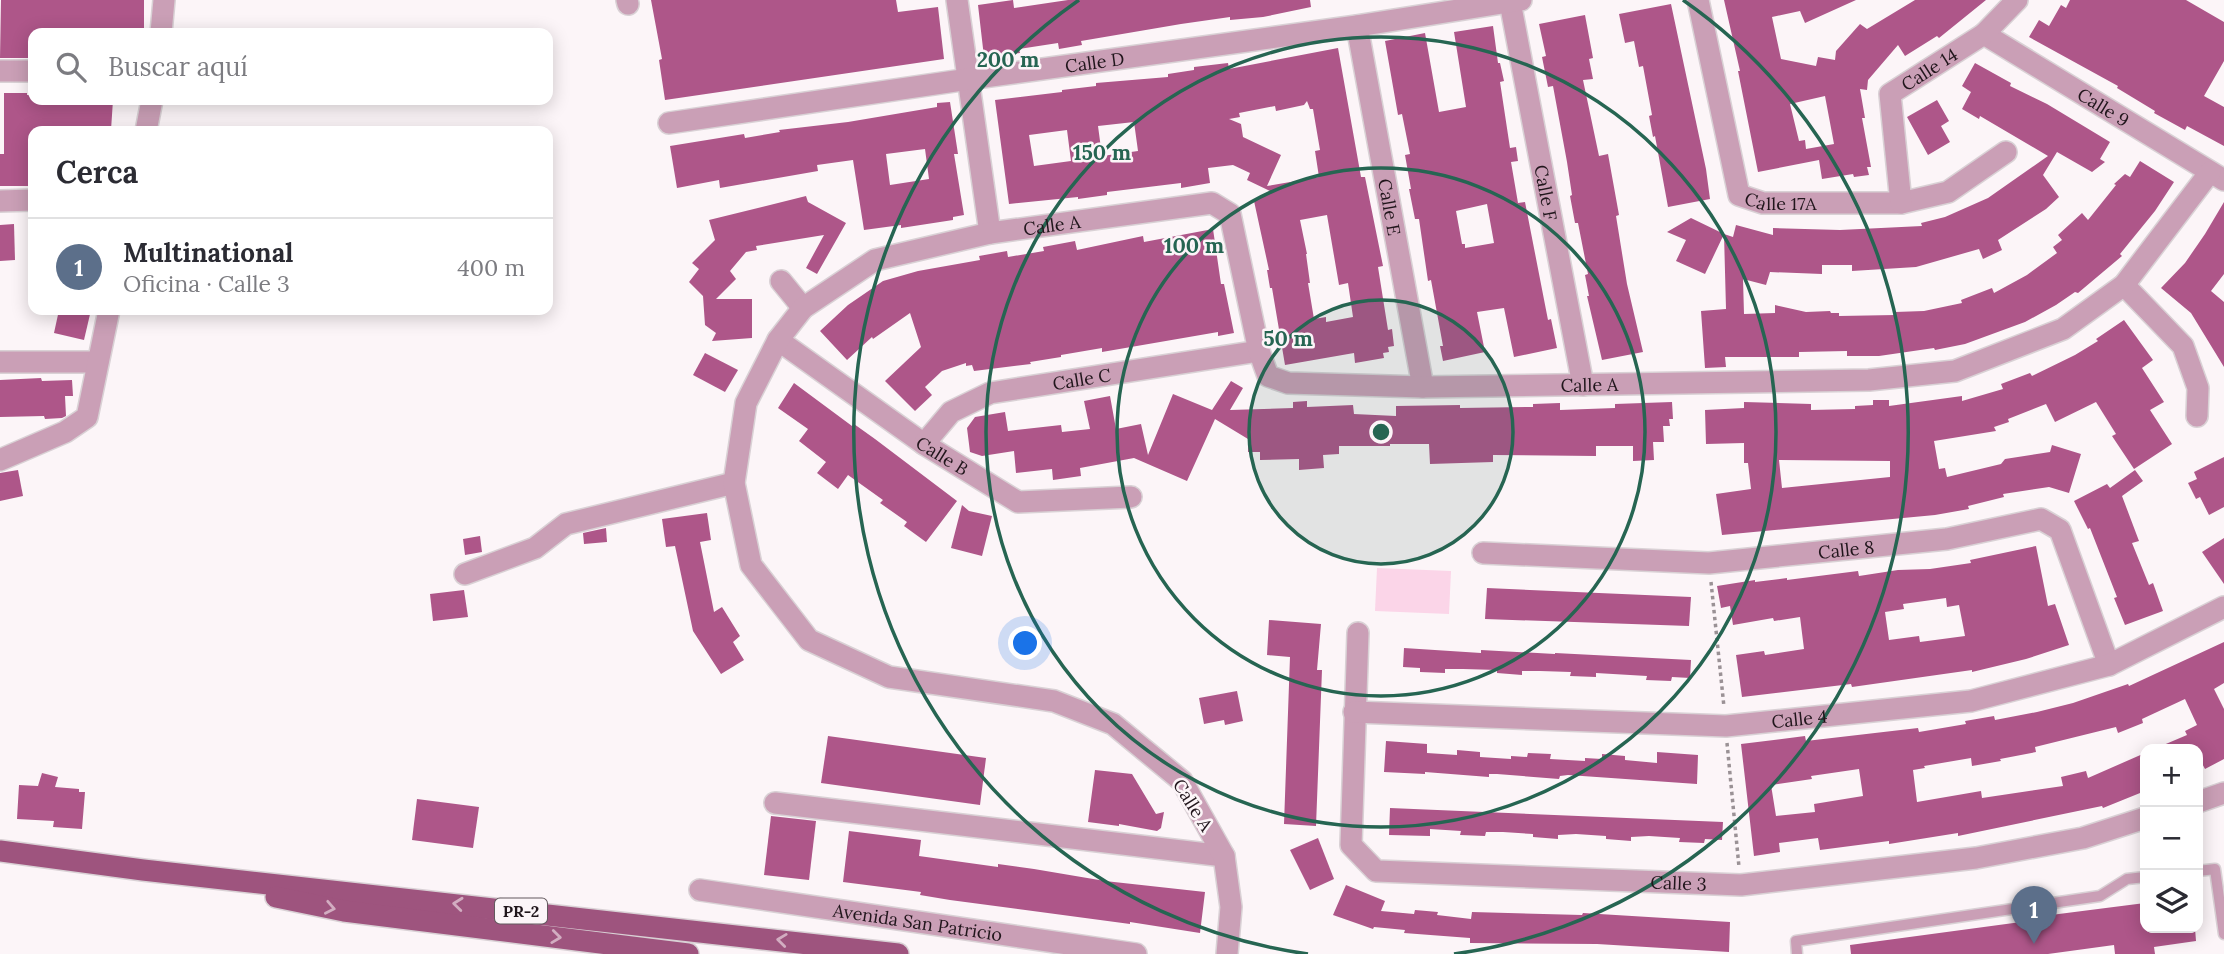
<!DOCTYPE html>
<html lang="es">
<head>
<meta charset="utf-8">
<style>
  :root { --surface:#fff; --page:#f2f2f3; --text:#2b2b33; --muted:#7c7c81; --line:#e1e1e2; --accent:#0b8043 }
  body { margin:0; font-family:Lora,serif; background:var(--page); color:var(--text) }
  .controls { position:absolute; right:21px; bottom:21px; display:grid; overflow:hidden; border-radius:14px; box-shadow:0 4px 18px #0003 }
  .controls button { width:63px; height:63px; display:grid; place-items:center; padding:0; border:0; border-bottom:2px solid var(--line); background:var(--surface); color:var(--text); font:35px sans-serif }
  .you { position:absolute; left:1026px; top:644px; width:24px; height:24px; margin:-18px; border:5px solid #fff; border-radius:50%; background:#1a73e8; box-shadow:0 0 0 10px #1a73e833 }
  .badge { display:grid; place-items:center; width:46px; height:46px; border-radius:50%; background:var(--accent); color:#fff; font-size:23px; font-weight:700 }
  .pin { position:absolute; translate:-50% -58px; filter:drop-shadow(0 2px 4px #0008) }
  .pin::after { content:''; position:absolute; top:37px; width:24px; height:21px; background:inherit; clip-path:polygon(0 0,100% 0,50% 100%) }
  .list { margin:0; padding:0; list-style:none }
  h2 { display:flex; justify-content:space-between; align-items:center; height:91px; margin:0; padding:0 28px; font-size:30px }
  h2 small { font-size:23px; font-weight:400; color:var(--muted) }
  .list li { display:grid; grid-template-columns:46px 1fr auto; gap:21px; align-items:center; box-sizing:border-box; height:98px; padding:0 28px; border-top:2px solid var(--line) }
  .list b { display:block; font-size:26px; white-space:nowrap }
  .list p { margin:0; font-size:23px; white-space:nowrap; color:var(--muted) }
  .list em { font-size:23px; font-style:normal; color:var(--muted) }
  .icon { flex:none; width:38px; height:38px; fill:none; stroke:currentColor; stroke-width:2; stroke-linecap:round; stroke-linejoin:round }
  .map { position:relative; flex:none; width:2224px; height:954px; overflow:hidden }
  .search { position:absolute; background:var(--surface); box-shadow:0 4px 18px #0003; left:28px; top:28px; width:525px; height:77px; display:flex; align-items:center; gap:18px; box-sizing:border-box; padding:0 24px; border-radius:14px; color:var(--muted); font-size:26px }
  .panel { position:absolute; background:var(--surface); box-shadow:0 4px 18px #0003; left:28px; top:126px; width:525px; height:189px; border-radius:14px }
  .map>svg:first-child { display:block }
  .green { fill:#fbd5e8 }
  .building { fill:#ae5689; fill-rule:evenodd }
  .lines { fill:none; stroke-linecap:round; stroke-linejoin:round }
  .lane-casing { stroke:#d9d1d5; stroke-width:13 }
  .street-casing { stroke:#d9d1d5; stroke-width:24 }
  .primary-casing { stroke:#d9d1d5; stroke-width:24 }
  .path { stroke:#9a9195; stroke-width:3.5; stroke-dasharray:3.5 3.5; stroke-linecap:butt }
  .lane { stroke:#ca9fb6; stroke-width:10 }
  .street { stroke:#ca9fb6; stroke-width:21 }
  .primary { stroke:#9e547e; stroke-width:21 }
  .oneway { stroke:#d2adc1 }
  .ring { fill:none; stroke:#266552; stroke-width:3.5 }
  .labels { text-anchor:middle; dominant-baseline:central; stroke-width:5; stroke-linejoin:round; paint-order:stroke }
  .shield { fill:#fcf5f8; stroke:#63595e; stroke-width:2 }
  .shield-label { font-size:16px; font-weight:bold; fill:#21161c }
  .street-label { font-size:18px; fill:#21161c; stroke:#fcf5f8 }
  .centre { fill:#266552; stroke:#fcf5f8; stroke-width:3.5 }
  .ring-label { font-size:21px; text-anchor:middle; font-weight:bold; fill:#266552; stroke:#fcf5f8; stroke-width:5; stroke-linejoin:round; paint-order:stroke }
</style>
</head>
<body>
<div class="map">
<svg width="2224" height="954" viewBox="0 0 2224 954">
  <rect width="100%" height="100%" fill="#fcf5f8"/>
  <path class="green" d="M1377 568 1451 571 1449 614 1375 611Z"/>
  <g class="building">
    <path d="M1 0H144V33H33V58H0Z"/>
    <path d="M651 0H896L898 12 938 7 944 59 665 100 659 60 662 59Z"/>
    <path d="M1013 0 1014 8 1068 0H1310L1311 7 1263 17 1230 20V17L1181 24 1081 41 1082 45 1059 49 1058 43 1019 49 1020 53 984 57 978 5Z"/>
    <path d="M1724 0H1856L1805 23 1800 11 1772 17 1781 59 1816 66 1818 57 1835 60 1836 51 1860 24 1867 29 1915 0H1986L1939 38 1937 36 1905 56 1898 45 1868 80 1867 90 1860 89 1865 118H1862L1871 167H1867L1869 175 1854 177 1853 174 1822 179 1819 160 1758 172 1738 71H1740ZM1825 96 1834 144 1806 149 1805 140 1799 141 1790 104Z"/>
    <path d="M2070 0H2186L2224 22V61L2204 96 2224 107V146L2187 126 2185 130 2154 113 2155 111 2117 88 2118 86 2029 37 2039 20 2049 26 2061 5 2066 8Z"/>
    <path d="M1671 4 1706 169 1710 199 1668 207 1655 136 1653 137 1649 116 1652 115 1643 66 1639 67 1634 41 1625 43 1619 14Z"/>
    <path d="M1585 15 1593 58 1589 59 1593 79 1583 80 1599 156 1608 154 1619 215 1616 216 1627 284 1643 352 1602 360 1587 296H1589L1585 275 1588 274 1578 223H1575L1570 196 1572 195 1567 162 1553 86 1548 87 1542 57 1546 56 1539 24Z"/>
    <path d="M1493 26 1498 63H1500L1504 81 1500 82 1510 148 1516 147 1518 161 1511 162 1518 203 1525 202 1548 320 1551 319 1557 348 1514 357 1504 308 1477 312 1485 352 1443 361 1440 346H1443L1431 280 1428 281 1419 219H1415L1409 189H1411L1405 155 1410 154 1402 114 1398 115 1385 41 1425 33 1439 112 1466 107 1454 32ZM1487 204 1494 243 1465 248V244H1462L1456 211Z"/>
    <path d="M1338 48 1361 177H1365L1383 266 1378 267 1388 330 1392 329 1394 346 1388 347 1389 352 1383 353 1384 358 1355 363 1354 353 1285 365 1272 288H1270L1267 270H1269L1254 201 1270 191 1247 180 1250 173 1233 165 1208 168 1210 183 1181 188V183L1107 192V195L1078 199V197L1009 204 995 100 1062 92V90L1096 86V83L1168 77V74L1194 70V67L1228 63 1229 69ZM1307 101 1310 109H1313L1320 150 1315 151 1319 177 1267 186 1281 155 1243 137 1241 124 1229 119 1240 117 1239 113 1275 106 1276 111 1304 105ZM1134 122 1138 151 1102 156 1098 126ZM1067 130 1071 161 1034 166 1029 135ZM1327 215 1339 285 1348 283 1353 317 1326 322V317L1314 319 1308 283H1310L1306 254H1307L1300 220Z"/>
    <path d="M1975 63 2011 83 2010 86 2047 104 2110 142 2100 159 2105 162 2092 172 2057 152 2043 175 2059 197 2046 209 1998 240 2002 250 1983 259 1979 249 1916 267 1852 271V265H1822V274L1770 272 1766 285 1743 279 1744 314 1775 313V305L1806 312 1830 311 1831 313H1839V316L1895 315V312L1924 311 1962 303 1961 300 1992 288 1994 293 2027 275 2057 253 2053 247 2062 240 2058 235 2082 213 2088 220 2116 185 2114 184 2125 174 2130 177 2140 161 2174 182 2155 211 2120 254 2122 256 2078 293 2075 292 2056 305 2025 322 1965 344 1935 350 1934 348 1879 356H1847V351L1799 352V357H1725L1726 367 1705 368 1701 311 1726 309 1724 234 1733 237 1736 225 1773 235V228L1840 230 1922 226 1921 223 1945 217 1988 198 2048 156 1980 116 1979 119 1962 109 1971 92 1962 86Z"/>
    <path d="M4 93H27V95H33V100H113L111 130 83 128V131H33V186H0V154H4Z"/>
    <path d="M1937 100 1949 121 1941 126 1950 142 1928 155 1907 117Z"/>
    <path d="M950 102 958 154H954L964 215 953 217V220L901 228V225L864 230 853 160 817 165 818 171 720 188 719 180 677 188 670 146 744 134 745 138 780 132 779 130 848 122 937 107V103ZM925 149 929 179 890 185 886 154Z"/>
    <path d="M806 196 808 202 846 223 817 274 806 268 824 235 756 246 757 250 746 252 730 271 736 279 716 299H752V338L712 341 716 333 705 325 703 296 689 282 699 269 692 263 715 240 709 220Z"/>
    <path d="M2224 202V274L2211 291 2224 302V367L2191 313 2161 288 2185 263 2205 234Z"/>
    <path d="M1691 218 1724 234 1705 274 1676 261 1686 240 1667 232Z"/>
    <path d="M14 224 15 260 0 261V225Z"/>
    <path d="M1213 229 1221 284H1224L1234 333 1218 336V332L1102 352V348L1061 355V357L1030 362 1031 364 974 371 972 365 966 366V363L942 371 925 387 932 395 915 411 885 381 921 347 910 313 873 339 872 337 847 360 820 331 848 305 883 281 918 271 980 260 979 256 1007 251 1008 257 1044 251 1043 247 1075 241 1077 250 1143 236 1144 242Z"/>
    <path d="M59 310H91L84 340 54 333Z"/>
    <path d="M2124 320 2153 360 2142 368 2164 402 2150 410 2172 444 2134 469 2112 436 2116 434 2096 402 2055 422 2046 404 2008 419 2009 422 1994 427 1996 431 1934 441 1939 469 1945 468 1947 477 2001 464 2005 459 2050 452 2052 445 2081 454 2069 493 2049 487 2003 494 2004 497 1968 506 1969 509 1935 515 1722 535 1716 494 1751 489 1748 463H1744V443L1706 444 1705 410 1744 408V402L1811 404V410L1855 409V406L1873 405V400H1889V406L1962 396V401L2003 389 2001 384 2030 373 2032 376 2075 355 2098 341 2096 339ZM1779 460 1890 461V477L1782 488Z"/>
    <path d="M705 353 738 370 725 392 693 375Z"/>
    <path d="M41 378 42 381 72 380 73 396H65L66 416 62 418 45 419 44 416 0 417V380Z"/>
    <path d="M1231 381 1243 388 1230 410 1293 408V402L1307 401V407L1353 405 1354 414 1396 416V406L1460 405V408L1533 407V404L1560 403V410L1615 408V404L1672 402 1673 419H1669L1670 426H1663L1664 442H1653L1654 460 1633 461V446H1596V456L1493 455V462L1430 464 1429 444H1390V446H1339V454L1323 455 1324 468 1299 470V459L1260 460V452H1248V439L1215 419 1187 481 1134 458 1080 468 1081 476 1053 480 1052 469 1016 473 1014 451 982 456 970 452 967 428 975 417 1005 412 1008 431 1061 425 1062 432 1090 429 1084 401 1110 396 1116 429 1141 424 1148 455 1173 394 1212 410Z"/>
    <path d="M794 383 852 426 854 424 875 439 957 501 926 542 904 526 907 522 880 503 883 500 848 475 838 489 817 473 826 462 799 441 808 429 778 408Z"/>
    <path d="M2224 457V507L2209 515 2200 497 2196 499 2188 483 2197 479 2194 472Z"/>
    <path d="M18 470 23 496 0 501V473Z"/>
    <path d="M2135 470 2143 481 2122 496 2139 541 2132 543 2149 585 2153 583 2163 611 2125 625 2114 598 2117 597 2090 528 2088 529 2074 501 2107 484 2110 488Z"/>
    <path d="M962 505 969 511 992 516 982 556 951 548Z"/>
    <path d="M707 513 711 540 700 542 714 612 722 607 740 636 733 642 744 660 721 674 693 631 675 546 666 547 662 519Z"/>
    <path d="M606 528 607 542 584 544 583 533Z"/>
    <path d="M480 536 482 552 465 555 463 539Z"/>
    <path d="M2224 538V584L2202 552Z"/>
    <path d="M2036 546 2048 606 2055 604 2069 645 2026 659 1972 672V670L1852 687 1851 684 1742 697 1736 655 1764 651 1765 655 1804 649 1800 617 1774 621 1773 618 1733 625 1730 606 1721 608 1717 586 1755 580V582L1787 578V580L1858 571 1859 576 1898 570 1930 569 1971 563 1970 560ZM1946 598 1947 607 1959 605 1965 636 1920 642 1919 636 1889 640 1885 612 1904 609 1903 604Z"/>
    <path d="M1487 588 1691 597 1689 626 1485 619Z"/>
    <path d="M464 590 468 617 433 621 430 594Z"/>
    <path d="M1269 620 1321 624 1317 670H1322L1316 826 1284 824 1290 657 1267 655Z"/>
    <path d="M2224 642V683L2214 689 2224 709V759L2205 769 2198 756V749H2154L2187 735 2185 731 2197 725 2185 699 2142 719 2143 723 2118 733 2116 727 2035 747 2036 752 2000 759 2001 761 1972 766 1971 758 1924 766 1925 768 1913 770 1917 802 1981 791 1982 798 2063 786 2061 777 2086 771 2088 778 2145 753V791L2103 808 2102 806 1958 836V833L1889 844V841L1820 850 1818 838 1779 843 1780 852 1754 856 1741 744 1805 736 1806 741 1918 728 1919 732 1966 724 1965 721 1994 716 1995 720 2037 712 2073 703 2128 684 2129 686ZM1859 769 1863 796 1814 804 1815 812 1776 816 1771 785 1812 779 1811 776Z"/>
    <path d="M1404 648 1481 653V650L1555 654V653L1691 660 1690 678 1672 677 1671 681 1646 680 1647 676 1596 673V677L1570 676 1571 672 1540 671H1522V675L1497 673V670L1463 669H1445V673L1420 672V668L1403 667Z"/>
    <path d="M1237 691 1243 721 1225 725 1224 720 1204 724 1199 698Z"/>
    <path d="M828 736 986 758 980 805 821 783Z"/>
    <path d="M1386 741 1427 744V753L1457 755V750L1480 752V757L1511 759V756L1527 757 1528 753 1551 754 1550 759 1585 761V758L1602 759V754L1625 756V760L1657 763V752L1698 755 1697 784 1568 775 1560 776 1559 779 1497 774H1489V777L1425 772V774L1384 772Z"/>
    <path d="M1095 770 1132 774 1156 814 1164 812 1161 828 1157 831 1119 824V826L1088 822Z"/>
    <path d="M42 773 58 777 55 787 79 789V792H85L82 829 53 827 54 821 17 819 19 785 38 786Z"/>
    <path d="M417 799 479 807 473 848 412 840Z"/>
    <path d="M1390 808 1723 822 1722 840 1705 839 1704 843 1679 842 1680 838 1649 836 1631 837V841L1606 839V836L1576 834 1558 835V839L1533 837V834L1503 832H1486L1485 836 1460 835 1461 831 1430 829V836L1389 835Z"/>
    <path d="M771 816 816 821 809 880 764 875Z"/>
    <path d="M849 831 921 840 919 856 998 867V864L1034 869 1105 881 1205 892 1200 933 1130 922V924L950 900 920 895 921 892 843 882Z"/>
    <path d="M1318 838 1334 879 1310 890 1290 850Z"/>
    <path d="M1346 885 1385 901 1381 911 1414 914 1415 910 1438 912 1437 915 1471 919 1472 912 1582 915 1583 913 1730 922 1729 952 1597 944 1470 943V938L1404 933 1405 930 1374 927 1373 929 1333 915Z"/>
    <path d="M2145 903V928H2195L2196 941 2154 947 2155 954H2115L2114 945 2048 954H1851L1850 945 2051 918V915Z"/>
  </g>
  <g class="lines">
    <defs>
      <g id="lane">
        <path d="M2198 871 2215 869 2224 934"/>
        <path d="M1797 954 1796 941 2100 896 2127 879 2145 877"/>
      </g>
      <g id="street">
        <path d="M627 0 628 4"/>
        <path d="M957 0 990 233"/>
        <path id="s1" d="M1698 0 1739 195 1763 203H1901L1948 192 2006 152"/>
        <path id="s2" d="M1510 2 1583 385"/>
        <path id="s3" d="M1357 26 1423 387"/>
        <path d="M161 33 164 0"/>
        <path id="s4" d="M1984 34 2224 180"/>
        <path d="M0 71H33"/>
        <path id="s5" d="M669 123 969 79 1357 26 1521 0"/>
        <path d="M146 131 152 100"/>
        <path d="M0 201 33 200"/>
        <path id="s6" d="M1901 203 1890 94 1984 34 2017 0"/>
        <path d="M781 281 803 308"/>
        <path d="M2124 285 2183 346 2198 388 2197 416"/>
        <path id="s7" d="M778 340 924 444 1018 502 1131 497"/>
        <path d="M0 362H98"/>
        <path id="s8" d="M924 444 951 412 990 393 1259 351"/>
        <path d="M0 460 65 432 87 417 109 310"/>
        <path id="s9" d="M1483 553 1709 563 1947 539 2041 519 2060 530 2109 665"/>
        <path d="M465 574 535 548 566 524 734 483"/>
        <path id="s10" d="M1358 633 1351 845 1376 871 1741 885 1976 858 2083 838 2145 818"/>
        <path id="s11" d="M1354 712 1726 726 1971 701 2109 665 2224 607"/>
        <path d="M2198 802 2224 793"/>
        <path d="M775 803 1224 856"/>
        <path id="s12" d="M700 890 1136 954"/>
        <path id="s13" d="M1227 954 1231 907 1224 856 1182 781 1113 724 1054 701 889 677 809 640 751 565 734 483 746 403 778 340 803 308 875 260 990 233 1212 203 1230 214 1259 351 1268 376 1288 383 1423 387 1869 380 1955 371 2063 329 2124 285 2210 172"/>
      </g>
      <g id="primary">
        <path d="M0 851 143 870 898 954"/>
        <path d="M276 897 344 911 688 954"/>
      </g>
    </defs>
    <use href="#lane" class="lane-casing"/>
    <use href="#street" class="street-casing"/>
    <use href="#primary" class="primary-casing"/>
    <g class="path">
      <path d="M1711 582 1724 707"/>
      <path d="M1727 743 1739 867"/>
    </g>
    <use href="#lane" class="lane"/>
    <use href="#street" class="street"/>
    <use href="#primary" class="primary"/>
  </g>
  <defs><path id="oneway-chevron" d="M-2-3.5L2.5 0L-2 3.5" fill="none" stroke-width="1.6" stroke-linecap="round" stroke-linejoin="round" transform="scale(1.75)"/></defs>
  <g class="oneway">
    <use href="#oneway-chevron" transform="translate(458 904) rotate(-174)"/>
    <use href="#oneway-chevron" transform="translate(330 908) rotate(11)"/>
    <use href="#oneway-chevron" transform="translate(556 937) rotate(7)"/>
    <use href="#oneway-chevron" transform="translate(782 940) rotate(-173)"/>
  </g>
  <circle cx="1381" cy="432" r="132" fill="#266552" fill-opacity=".12"/>
  <g class="ring">
    <circle cx="1381" cy="432" r="132"/>
    <circle cx="1381" cy="432" r="264"/>
    <circle cx="1381" cy="432" r="395"/>
    <path d="M1308 954A527 527 0 0 1 1079 0M1683 0A527 527 0 0 1 1454 954"/>
  </g>
  <g class="labels">
    <rect class="shield" x="495" y="898.5" width="52" height="25" rx="5"/>
    <g class="shield-label">
      <text x="521" y="911">PR-2</text>
    </g>
    <g class="street-label">
      <text stroke="none"><textPath href="#s5" startOffset="430">Calle D</textPath></text>
      <text stroke="none"><textPath href="#s6" startOffset="156">Calle 14</textPath></text>
      <text stroke="none"><textPath href="#s4" startOffset="140">Calle 9</textPath></text>
      <text stroke="none"><textPath href="#s2" startOffset="194">Calle F</textPath></text>
      <text stroke="none"><textPath href="#s1" startOffset="242">Calle 17A</textPath></text>
      <text stroke="none"><textPath href="#s3" startOffset="184">Calle E</textPath></text>
      <text stroke="none"><textPath href="#s13" startOffset="1230">Calle A</textPath></text>
      <text stroke="none"><textPath href="#s8" startOffset="178">Calle C</textPath></text>
      <text stroke="none"><textPath href="#s13" startOffset="1902">Calle A</textPath></text>
      <text stroke="none"><textPath href="#s7" startOffset="201">Calle B</textPath></text>
      <text stroke="none"><textPath href="#s9" startOffset="364">Calle 8</textPath></text>
      <text stroke="none"><textPath href="#s11" startOffset="446">Calle 4</textPath></text>
      <text transform="translate(1193 805) rotate(58)">Calle A</text>
      <text stroke="none"><textPath href="#s10" startOffset="551">Calle 3</textPath></text>
      <text stroke="none"><textPath href="#s12" startOffset="220">Avenida San Patricio</textPath></text>
    </g>
  </g>
  <circle cx="1381" cy="432" r="10" class="centre"/>
  <g class="ring-label">
    <text x="1008" y="67">200 m</text>
    <text x="1102" y="160">150 m</text>
    <text x="1194" y="253">100 m</text>
    <text x="1288" y="346">50 m</text>
  </g>
</svg>
<div class="controls">
<button>+</button>
<button>−</button>
<button><svg class="icon" aria-label="layers" viewBox="0 0 24 24"><path d="M12 4l9 5-9 5-9-5zM3 14l9 5 9-5"/></svg></button>
</div>
<div class="you"></div>
<div class="pin badge" style="left:2034px;top:944px;background:#5c6f8a">1</div>
<div class="search"><svg class="icon" aria-label="search" viewBox="0 0 24 24"><circle cx="10" cy="10" r="6"/><path d="M15 15l6 6"/></svg>Buscar aquí</div>
<section class="panel">
<h2>Cerca<small></small></h2>
<ul class="list">
<li><span class="badge" style="background:#5c6f8a">1</span><div><b>Multinational</b><p>Oficina · Calle 3</p></div><em>400 m</em></li>
</ul>
</section>
</div>
</body>
</html>
